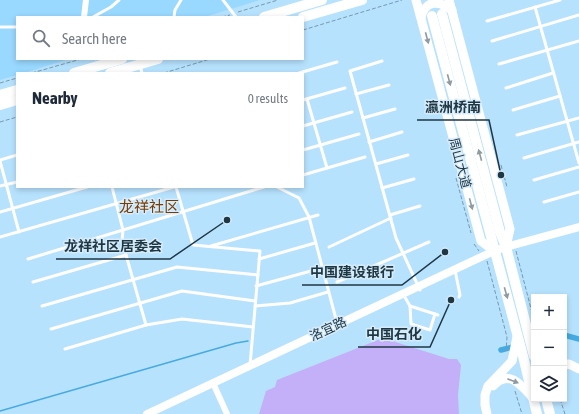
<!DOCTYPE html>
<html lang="en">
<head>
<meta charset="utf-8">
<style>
  :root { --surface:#fff; --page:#f2f2f3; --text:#1f2937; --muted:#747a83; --line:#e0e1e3 }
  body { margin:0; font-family:"Asap Condensed","Noto Sans SC",sans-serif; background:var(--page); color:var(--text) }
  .controls { position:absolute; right:12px; bottom:12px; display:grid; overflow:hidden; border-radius:0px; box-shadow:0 2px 6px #0003 }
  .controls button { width:36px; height:36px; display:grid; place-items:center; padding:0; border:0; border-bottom:1px solid var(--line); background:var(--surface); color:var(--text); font:20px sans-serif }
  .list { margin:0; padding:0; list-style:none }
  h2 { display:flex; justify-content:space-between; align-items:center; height:52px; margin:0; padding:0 16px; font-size:17px }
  h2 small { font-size:13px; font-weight:400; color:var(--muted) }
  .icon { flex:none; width:22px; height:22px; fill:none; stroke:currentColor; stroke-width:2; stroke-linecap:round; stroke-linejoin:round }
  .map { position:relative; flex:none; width:579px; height:414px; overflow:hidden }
  .search { position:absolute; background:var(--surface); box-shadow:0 2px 6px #0003; left:16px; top:16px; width:288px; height:44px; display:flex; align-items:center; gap:10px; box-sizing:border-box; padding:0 14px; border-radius:0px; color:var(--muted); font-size:15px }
  .panel { position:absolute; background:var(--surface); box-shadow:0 2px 6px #0003; left:16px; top:72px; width:288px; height:116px; border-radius:0px }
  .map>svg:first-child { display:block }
  .built { fill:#99d8ff }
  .green { fill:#c3b0f8 }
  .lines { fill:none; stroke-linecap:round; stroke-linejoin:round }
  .stream { stroke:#45aae1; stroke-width:1.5 }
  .canal { stroke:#45aae1; stroke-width:5.5 }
  .path { stroke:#7799af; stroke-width:1; stroke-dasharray:4 2; stroke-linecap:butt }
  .service { stroke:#fff; stroke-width:3 }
  .minor { stroke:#fff; stroke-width:6 }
  .tertiary { stroke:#fff; stroke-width:8 }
  .secondary { stroke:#fff; stroke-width:9 }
  .primary { stroke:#fff; stroke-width:10 }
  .oneway { fill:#8f9aa1 }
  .labels { text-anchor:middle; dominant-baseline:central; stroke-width:3; stroke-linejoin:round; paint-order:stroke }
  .street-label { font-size:13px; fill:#1f3643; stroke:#d7ecfa }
  .quarter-label { font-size:15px; fill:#753c04; stroke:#d7ecfa }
  .leader { fill:none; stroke:#1f3643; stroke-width:1.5 }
  .callout-dot { fill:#1f3643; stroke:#d7ecfa; stroke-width:1.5 }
  .callout-label { font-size:14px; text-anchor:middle; font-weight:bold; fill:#1f3643; stroke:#d7ecfa; stroke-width:3; stroke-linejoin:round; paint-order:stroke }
</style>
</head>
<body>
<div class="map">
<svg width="579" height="414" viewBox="0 0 579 414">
  <rect width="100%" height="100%" fill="#b7e2fe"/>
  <path class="built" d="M0 0H260L205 17H17V59H69L24 73H17V75L0 80Z"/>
  <path class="green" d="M383 338 449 359H457L461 365 458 395 459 414H259L266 391 275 387 277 380Z"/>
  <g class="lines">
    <path class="stream" d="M0 411 236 343 248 341"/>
    <g class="canal">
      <path d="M564 335 579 339"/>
      <path d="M501 350 513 347"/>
    </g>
    <g class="path">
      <path d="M238 12 278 0"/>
      <path d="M222 17 230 15"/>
      <path d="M303 30 402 0"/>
      <path d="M32 73 81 59"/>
      <path d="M164 73 210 59"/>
      <path d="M0 83 17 78"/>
      <path d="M0 122 17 117"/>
      <path d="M501 165 507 187"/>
      <path d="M456 178 471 233"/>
      <path d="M474 244 479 251"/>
      <path d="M516 251 534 320"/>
      <path d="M487 261 507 337 506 351"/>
      <path d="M515 391 522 414"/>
      <path d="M560 399 565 414"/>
    </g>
    <g class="service">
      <path d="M223 0 236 17"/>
      <path d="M535 7 579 163"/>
      <path d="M93 17 111 7 119 0"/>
      <path d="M174 17 175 10 181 0"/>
      <path d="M487 21 560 0"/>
      <path d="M0 27H17"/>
      <path d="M492 41 579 15"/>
      <path d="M138 59 142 73"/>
      <path d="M382 61 350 71 396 238 420 290"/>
      <path d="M499 64 579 41"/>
      <path d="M299 73 337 62"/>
      <path d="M506 88 553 73"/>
      <path d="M356 94 389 85"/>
      <path d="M307 99 327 168"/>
      <path d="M303 100 345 88"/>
      <path d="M513 110 560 96"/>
      <path d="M363 118 395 109"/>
      <path d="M303 126 352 112"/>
      <path d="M517 135 579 118"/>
      <path d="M369 142 402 132"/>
      <path d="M303 150 359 134"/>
      <path d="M524 158 579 142"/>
      <path d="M0 160 17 155"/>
      <path d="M0 161 19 232"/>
      <path d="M376 164 408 155"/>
      <path d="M303 175 365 157"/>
      <path d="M534 180 579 167"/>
      <path d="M0 186 17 182"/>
      <path d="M176 187 193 245 260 251 250 365"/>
      <path d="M277 187 299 198 309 217 337 323"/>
      <path d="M382 188 414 179"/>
      <path d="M544 202 579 192"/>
      <path d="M0 212 87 187"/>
      <path d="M390 215 420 206"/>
      <path d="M0 237 174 187"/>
      <path d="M211 246 318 215"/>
      <path d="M329 247 391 218"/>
      <path d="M28 259 264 187"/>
      <path d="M259 259 315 243"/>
      <path d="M455 270 460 295 459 297"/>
      <path d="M33 282 126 255"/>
      <path d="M337 282 429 242"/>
      <path d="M256 286 322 268"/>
      <path d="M403 294 410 306 438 315"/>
      <path d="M42 306 177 267 258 275"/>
      <path d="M255 306 290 303 328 292"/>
      <path d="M410 306 411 324 430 330 435 314"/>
      <path d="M146 325 182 319 253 327"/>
      <path d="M51 329 182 291 255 301"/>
      <path d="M65 349 146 325 122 241 123 230 112 187"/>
    </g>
    <g class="minor">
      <path d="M84 17 86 0"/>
      <path d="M213 383 227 414"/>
    </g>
    <path class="tertiary" d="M147 414 494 251 506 247 579 227"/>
    <g class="secondary">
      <path d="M416 0 481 241 494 251"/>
      <path d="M449 0 510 229 506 247"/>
      <path d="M421 17C426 0 438 0 452 10"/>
      <path d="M564 365 569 364 579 369"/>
      <path d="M493 386C509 368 522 386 533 398"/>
      <path d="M487 414 485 405V395L488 386 512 361 517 337"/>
    </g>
    <g class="primary">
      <path d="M442 14 500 232 506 247 534 356"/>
      <path d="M432 16 523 356 537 414"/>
      <path d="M264 17 322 0"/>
      <path d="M303 17 362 0"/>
      <path d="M74 73 122 59"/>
      <path d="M110 73 158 59"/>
      <path d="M0 95 17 90"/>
      <path d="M0 105 17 100"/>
      <path d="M546 399 550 414"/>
    </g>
  </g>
  <defs><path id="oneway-solid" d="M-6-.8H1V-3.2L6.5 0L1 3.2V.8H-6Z"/></defs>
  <g class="oneway">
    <use href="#oneway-solid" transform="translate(427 38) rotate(75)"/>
    <use href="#oneway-solid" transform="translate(449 80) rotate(75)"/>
    <use href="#oneway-solid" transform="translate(480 155) rotate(-105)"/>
    <use href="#oneway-solid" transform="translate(471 204) rotate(75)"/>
    <use href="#oneway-solid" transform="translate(506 293) rotate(74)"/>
    <use href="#oneway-solid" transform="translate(513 381) rotate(21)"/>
  </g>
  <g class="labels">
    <g class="street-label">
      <text transform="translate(460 163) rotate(75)">周山大道</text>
      <text transform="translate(328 329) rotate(-25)">洛宜路</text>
    </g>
    <g class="quarter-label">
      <text x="149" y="206">龙祥社区</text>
    </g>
  </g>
  <path class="leader" d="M501 175L489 120H417M227 220L170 259H56M445 252L402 285H302M451 300L430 347H358"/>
  <g class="callout-dot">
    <circle cx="501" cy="175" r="4"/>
    <circle cx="227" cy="220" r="4"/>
    <circle cx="445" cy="252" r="4"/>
    <circle cx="451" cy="300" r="4"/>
  </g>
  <g class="callout-label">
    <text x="453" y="112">瀛洲桥南</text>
    <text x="113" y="251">龙祥社区居委会</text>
    <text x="352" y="277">中国建设银行</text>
    <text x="394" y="339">中国石化</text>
  </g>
</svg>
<div class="controls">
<button>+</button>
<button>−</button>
<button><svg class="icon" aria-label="layers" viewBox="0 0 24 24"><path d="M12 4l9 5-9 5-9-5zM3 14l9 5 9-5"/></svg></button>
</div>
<div class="search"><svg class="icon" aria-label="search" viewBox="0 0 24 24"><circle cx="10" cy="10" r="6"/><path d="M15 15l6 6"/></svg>Search here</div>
<section class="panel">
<h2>Nearby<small>0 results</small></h2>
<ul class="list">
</ul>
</section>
</div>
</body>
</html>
